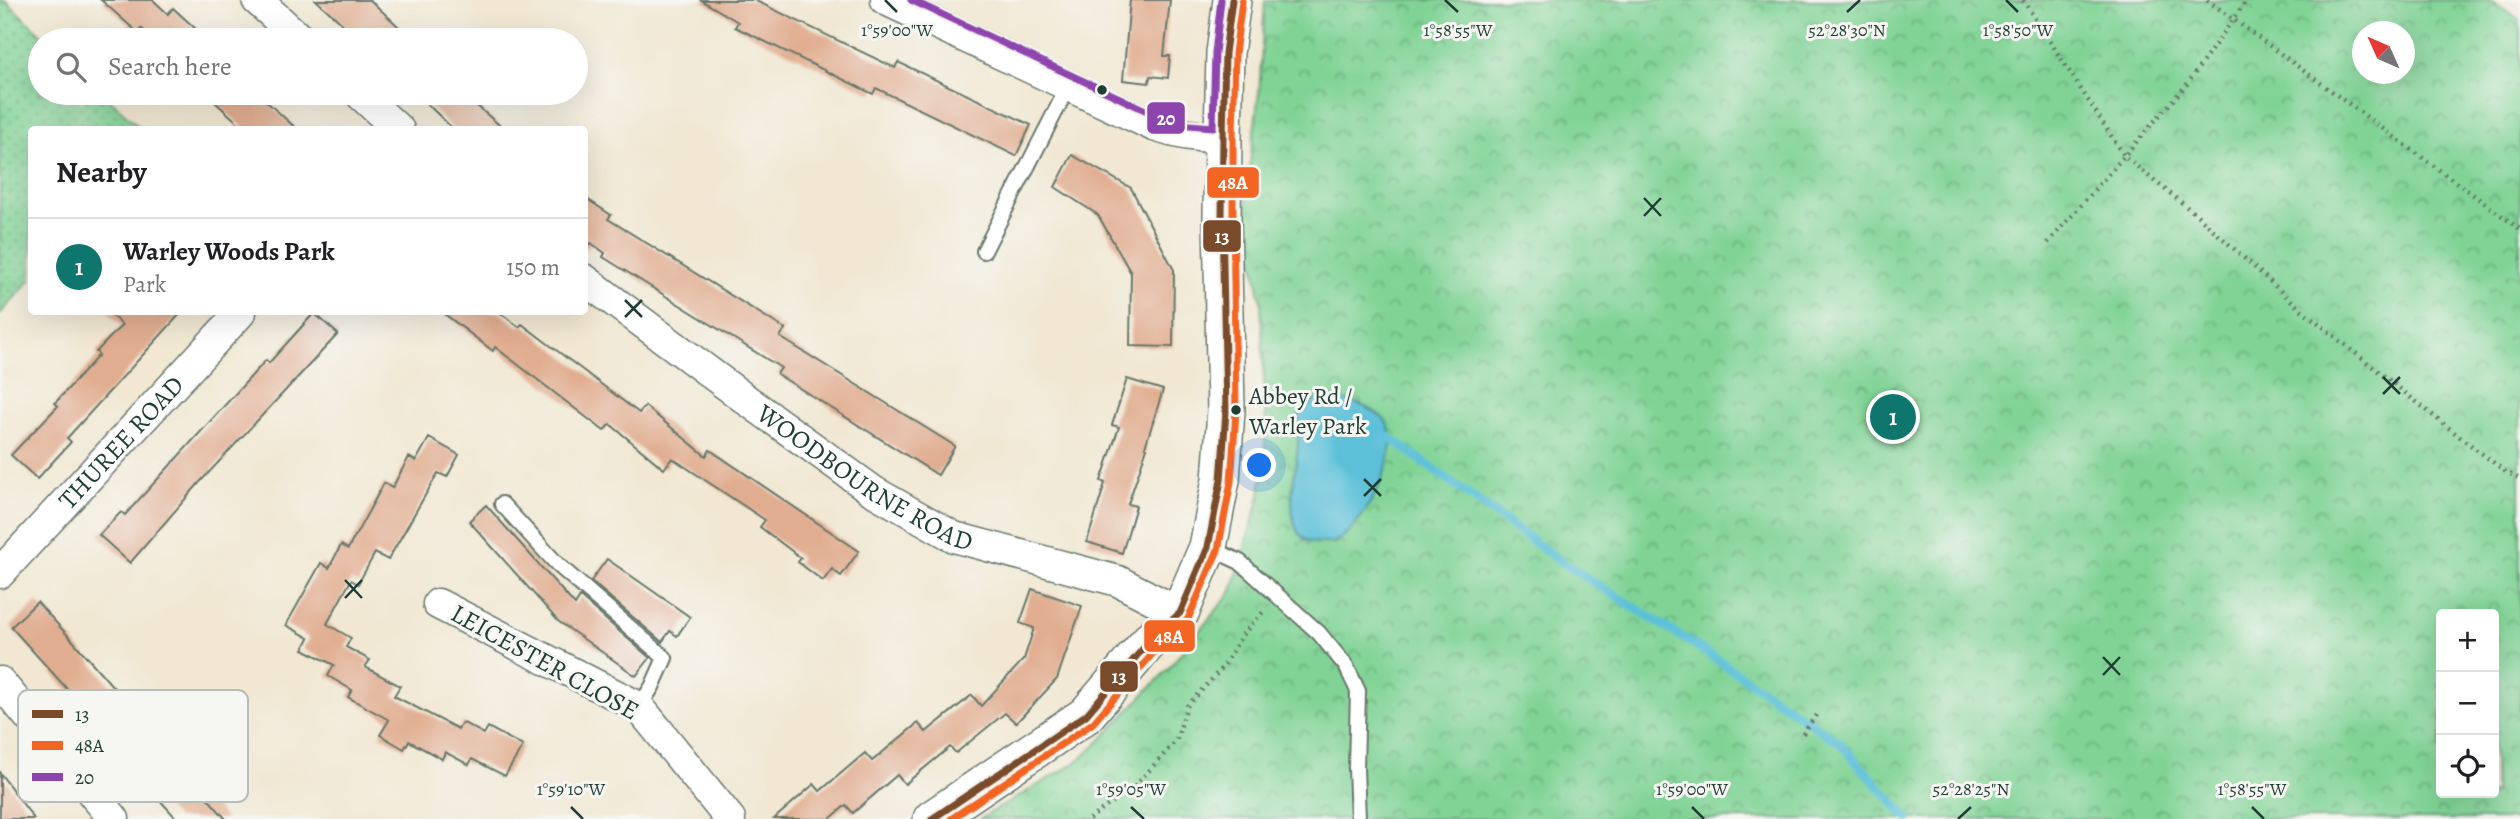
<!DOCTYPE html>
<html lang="en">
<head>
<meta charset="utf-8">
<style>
  :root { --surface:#fff; --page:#f6f6f6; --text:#202124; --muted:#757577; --line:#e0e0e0; --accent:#0f766e }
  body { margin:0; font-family:Alegreya,serif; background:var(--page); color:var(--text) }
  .controls { position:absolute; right:21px; bottom:21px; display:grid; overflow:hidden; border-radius:7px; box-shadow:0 7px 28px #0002 }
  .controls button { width:63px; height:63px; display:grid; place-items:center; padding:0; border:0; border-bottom:2px solid var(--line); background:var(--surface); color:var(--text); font:35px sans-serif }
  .compass { position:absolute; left:2352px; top:21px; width:63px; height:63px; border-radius:50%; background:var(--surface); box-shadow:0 7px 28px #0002; rotate:315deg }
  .you { position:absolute; left:1260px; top:466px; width:24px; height:24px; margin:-18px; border:5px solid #fff; border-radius:50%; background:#1a73e8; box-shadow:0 0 0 10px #1a73e833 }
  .badge { display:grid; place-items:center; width:46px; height:46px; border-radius:50%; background:var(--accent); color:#fff; font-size:23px; font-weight:700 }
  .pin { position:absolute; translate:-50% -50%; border:4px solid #fff; box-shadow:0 2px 7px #0006 }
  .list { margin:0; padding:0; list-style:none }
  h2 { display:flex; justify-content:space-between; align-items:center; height:91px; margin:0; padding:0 28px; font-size:30px }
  h2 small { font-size:23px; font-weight:400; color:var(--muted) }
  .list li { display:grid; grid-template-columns:46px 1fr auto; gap:21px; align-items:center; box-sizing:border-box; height:98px; padding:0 28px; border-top:2px solid var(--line) }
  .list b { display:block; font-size:26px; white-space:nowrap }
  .list p { margin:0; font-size:23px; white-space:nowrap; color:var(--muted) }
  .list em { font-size:23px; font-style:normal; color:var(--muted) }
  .icon { flex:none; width:38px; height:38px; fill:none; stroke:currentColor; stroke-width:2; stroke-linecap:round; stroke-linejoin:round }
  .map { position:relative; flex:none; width:2520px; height:819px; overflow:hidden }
  .search { position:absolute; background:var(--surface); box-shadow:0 7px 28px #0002; left:28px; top:28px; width:560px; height:77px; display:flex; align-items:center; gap:18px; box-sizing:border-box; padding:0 24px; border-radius:38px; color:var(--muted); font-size:26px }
  .panel { position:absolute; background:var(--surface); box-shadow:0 7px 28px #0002; left:28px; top:126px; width:560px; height:189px; border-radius:7px }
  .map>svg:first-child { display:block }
  .park { fill:url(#park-crowns); stroke:#508864; stroke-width:2; fill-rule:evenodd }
  .garden { fill:url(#garden-dots); stroke:#508864; stroke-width:2 }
  .water { fill:#5bc0d9; stroke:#3d7e86; stroke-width:2 }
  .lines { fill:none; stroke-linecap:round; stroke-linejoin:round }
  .stream { stroke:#5bc0d9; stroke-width:9 }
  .building { fill:#e1ad91 }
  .service-casing { stroke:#68786b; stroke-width:18 }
  .minor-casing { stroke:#68786b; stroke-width:33 }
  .tertiary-casing { stroke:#68786b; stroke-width:40 }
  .path { stroke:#68786b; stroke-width:4.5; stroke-dasharray:2 5; stroke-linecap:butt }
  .service { stroke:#fff; stroke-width:14 }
  .minor { stroke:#fff; stroke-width:30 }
  .tertiary { stroke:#fff; stroke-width:37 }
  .bus-1-casing { stroke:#f6f6f2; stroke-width:12 }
  .bus-2-casing { stroke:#f6f6f2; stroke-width:12 }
  .bus-3-casing { stroke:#f6f6f2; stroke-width:12 }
  .bus-1 { stroke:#7a4b2a; stroke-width:7 }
  .bus-2 { stroke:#f26522; stroke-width:7 }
  .bus-3 { stroke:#8e44ad; stroke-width:7 }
  .ticks { fill:none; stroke:#1f3d34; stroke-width:2.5 }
  .bus-dot { fill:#1f3d34; stroke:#f6f6f2; stroke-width:2.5 }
  .labels { text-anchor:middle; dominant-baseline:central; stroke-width:6; stroke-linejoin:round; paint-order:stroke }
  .bus-label { font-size:24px; fill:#1f3d34; stroke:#f6f6f2; text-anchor:start }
  .street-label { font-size:26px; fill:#1f3d34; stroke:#f6f6f2 }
  .key { fill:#f6f6f2; stroke:#b6beb9; stroke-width:2 }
  .key-label { font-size:19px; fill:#1f3d34 }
  .ticks-label { font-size:18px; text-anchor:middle; fill:#1f3d34; stroke:#f6f6f2; stroke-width:6; stroke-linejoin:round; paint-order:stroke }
  .line-badge { stroke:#f6f6f2; stroke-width:2.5 }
  .badge-label { font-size:19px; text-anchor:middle; font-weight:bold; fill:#fff }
</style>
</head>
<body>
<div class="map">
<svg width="2520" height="819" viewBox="0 0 2520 819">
  <defs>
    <pattern id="park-crowns" width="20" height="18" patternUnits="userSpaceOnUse" patternTransform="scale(1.75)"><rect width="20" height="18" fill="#80d395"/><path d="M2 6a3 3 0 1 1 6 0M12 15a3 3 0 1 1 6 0" fill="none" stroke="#68ac7a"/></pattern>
    <pattern id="garden-dots" width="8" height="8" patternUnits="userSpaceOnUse" patternTransform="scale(1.75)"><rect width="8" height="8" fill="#80d395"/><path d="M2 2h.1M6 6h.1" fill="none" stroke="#68ac7a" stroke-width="1.8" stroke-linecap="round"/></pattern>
  </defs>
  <rect width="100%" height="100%" fill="#f6f6f2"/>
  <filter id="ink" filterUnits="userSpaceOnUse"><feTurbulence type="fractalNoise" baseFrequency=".0143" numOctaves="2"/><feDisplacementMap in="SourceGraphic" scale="14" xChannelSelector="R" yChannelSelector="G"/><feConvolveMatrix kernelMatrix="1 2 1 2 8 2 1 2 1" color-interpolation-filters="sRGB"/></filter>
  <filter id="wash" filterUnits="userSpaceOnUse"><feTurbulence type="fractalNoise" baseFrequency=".00686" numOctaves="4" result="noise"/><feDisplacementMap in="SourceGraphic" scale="28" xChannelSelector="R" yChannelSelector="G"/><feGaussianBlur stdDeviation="1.57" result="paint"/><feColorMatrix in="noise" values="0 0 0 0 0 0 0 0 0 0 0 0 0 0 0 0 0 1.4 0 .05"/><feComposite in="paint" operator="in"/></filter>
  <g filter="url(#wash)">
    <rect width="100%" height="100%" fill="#f1e7d2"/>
    <path class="park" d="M1265 0H2491L2520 20V819H980L1075 763 1093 748 1168 669 1232 591 1260 496 1266 433 1261 302 1247 224 1246 195 1259 93ZM2362 32H2404V74H2362ZM2441 614H2494V793H2441Z"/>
    <path class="garden" d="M0 0H5L47 40H40V93H103L141 129 32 130 31 279 0 314Z"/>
    <path class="water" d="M1319 397C1342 399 1364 402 1383 418 1410 443 1363 529 1335 542 1331 544 1324 543 1320 543 1287 544 1291 499 1294 478 1296 462 1299 447 1298 431 1297 425 1296 420 1299 415 1304 408 1312 403 1319 397Z"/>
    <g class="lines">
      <path class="stream" d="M1382 432 1562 562 1715 658 1839 742 1908 819"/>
    </g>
    <g id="blocks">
      <g class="building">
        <path d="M101 0H153L168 14 173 8 208 40H154L141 28 137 32Z"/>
        <path d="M316 0H370L413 40H360Z"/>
        <path d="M701 0H754L895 68 898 62 1031 125 1016 156 876 88 873 94 735 27 738 22Z"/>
        <path d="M1130 0H1170L1164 56H1170L1168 78 1150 76 1149 83 1123 80Z"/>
        <path d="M205 93H257L298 130H246Z"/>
        <path d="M416 93H462L505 130H454Z"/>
        <path d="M1072 155 1131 188 1174 270 1173 347 1130 346 1131 273 1098 215 1055 187Z"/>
        <path d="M584 197 611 215 608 219 785 329 780 337 955 446 938 475 777 374 781 368 603 257 605 253 591 243 584 252Z"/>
        <path d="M108 312H182L67 438 71 442 37 479 11 455 58 406 55 403 99 355 96 352 122 325Z"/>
        <path d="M442 312H499L519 327 522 324 639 413 645 406 706 456 710 450 859 551 841 576 832 569 823 581 798 562 801 558 760 527 765 520 672 458 664 469 610 424 604 431 495 347 493 351Z"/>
        <path d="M314 313 338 334 200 482 130 563 99 535 121 512 125 515 266 360 269 363Z"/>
        <path d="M1127 379 1163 390 1145 447 1147 448 1128 504 1136 506 1122 553 1087 542 1105 483 1101 481 1119 427 1112 425Z"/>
        <path d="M429 438 459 455 447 477 438 473 388 560 375 553 358 584 351 580 327 624 351 638 346 647 370 660 365 667 400 686 394 696 458 729 462 722 484 734 488 727 523 746 505 776 472 759 469 765 445 752 442 759 409 741 404 749 380 735 389 720 348 697 352 690 328 676 334 665 303 649 309 638 286 625 321 563 329 568 341 545 348 549 384 483 392 488 409 457 416 461Z"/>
        <path d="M486 505 575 605 580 597 650 658 636 676 558 621 469 521Z"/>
        <path d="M607 559 690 617 677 636 670 631 662 642 591 581Z"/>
        <path d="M1032 589 1082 606 1057 679 1016 723 1005 713 956 753 950 747 905 784 897 775 853 813 846 805 830 819H774L814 784 820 791 865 753 872 761 918 723 926 732 972 695 981 706 1024 659 1034 628 1020 623Z"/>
        <path d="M37 602 73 641 121 696 119 698 226 819H177L136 774 103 737 107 733 11 627Z"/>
        <path d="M0 773 34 819H0Z"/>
      </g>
    </g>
  </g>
  <g filter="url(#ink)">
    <use href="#blocks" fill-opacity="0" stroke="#68786b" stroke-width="2"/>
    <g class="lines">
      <defs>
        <g id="service">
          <path d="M984 251 1069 85"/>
          <path d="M502 504 558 565 665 658 652 687 639 707"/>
          <path d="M1208 547 1240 562 1319 633 1346 666 1358 691 1356 768 1358 819"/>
        </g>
        <g id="minor">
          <path d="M257 0 301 40"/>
          <path d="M886 0 1154 126C1177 134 1198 138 1223 137"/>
          <path d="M359 93 399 130"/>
          <path id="s1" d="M584 279 748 401 873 491 954 537 1118 581 1180 613"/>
          <path id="s2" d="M0 573 241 312"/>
          <path d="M438 604 639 707 730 819"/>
          <path d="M0 682 114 819"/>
        </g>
        <path id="tertiary" d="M932 819 1086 715 1153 637 1180 613 1208 547 1221 480 1226 411 1222 217 1223 137 1225 53 1232 0"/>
      </defs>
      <use href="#service" class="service-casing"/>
      <use href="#minor" class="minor-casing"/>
      <use href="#tertiary" class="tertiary-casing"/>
      <g class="path">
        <path d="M2023 0 2125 157 2198 216 2297 306 2460 437 2506 472 2520 479"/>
        <path d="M2207 0 2520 229"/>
        <path d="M2048 243 2188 83 2247 0"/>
        <path d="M1803 734 1818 712"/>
        <path d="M1089 819 1135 786 1176 741 1187 706 1224 666 1242 635 1264 611"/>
      </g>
      <use href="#service" class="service"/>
      <use href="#minor" class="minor"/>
      <use href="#tertiary" class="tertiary"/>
      <defs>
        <path id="bus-1" d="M932 819 1086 715 1153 637 1180 613 1208 547 1221 480 1226 411 1222 217 1223 137 1225 53 1232 0"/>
        <path id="bus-2" d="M951 819 1093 723 1161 644 1188 619 1218 550 1231 482 1236 412 1233 217V137L1235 54 1242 1"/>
        <path id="bus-3" d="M911 0 1158 116 1189 125 1213 127 1215 53 1221 0"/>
      </defs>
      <use href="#bus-1" class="bus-1-casing"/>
      <use href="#bus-2" class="bus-2-casing"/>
      <use href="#bus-3" class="bus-3-casing"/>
      <use href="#bus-1" class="bus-1"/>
      <use href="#bus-2" class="bus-2"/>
      <use href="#bus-3" class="bus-3"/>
    </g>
  </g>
  <path class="ticks" d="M885 0 897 12M1445 0 1458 12M2006 0 2018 12M1847 12 1860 0M1644 198 1661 216M1644 216 1661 198M625 300 642 317M625 317 642 300M2383 377 2400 394M2383 394 2400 377M1364 479 1381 496M1364 496 1381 479M345 580 362 598M345 598 362 580M2103 657 2120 675M2103 675 2120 657M571 807 583 819M1131 807 1144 819M1692 807 1704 819M2252 807 2264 819M1958 819 1971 807"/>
  <g class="bus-dot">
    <circle cx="1102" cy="90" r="6"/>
    <circle cx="1236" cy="410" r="6"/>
  </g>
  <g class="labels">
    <g class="bus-label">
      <text x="1249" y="396">Abbey Rd /<tspan x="1249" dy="30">Warley Park</tspan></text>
    </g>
    <g class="street-label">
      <text stroke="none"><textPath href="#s2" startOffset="178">THUREE ROAD</textPath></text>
      <text stroke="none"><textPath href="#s1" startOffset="345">WOODBOURNE ROAD</textPath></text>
      <text transform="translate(545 662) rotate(29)">LEICESTER CLOSE</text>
    </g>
  </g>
  <rect x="18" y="690" width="230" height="112" rx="10" class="key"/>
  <rect x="32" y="710" width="31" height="8" fill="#7a4b2a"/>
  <rect x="32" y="741" width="31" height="9" fill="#f26522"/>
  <rect x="32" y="773" width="31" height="8" fill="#8e44ad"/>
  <g class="key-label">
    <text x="75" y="721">13</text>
    <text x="75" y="752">48A</text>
    <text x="75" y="784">20</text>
  </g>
  <g class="ticks-label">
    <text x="897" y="36">1°59'00"W</text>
    <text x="1458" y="36">1°58'55"W</text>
    <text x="2018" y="36">1°58'50"W</text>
    <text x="1847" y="36">52°28'30"N</text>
    <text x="571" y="795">1°59'10"W</text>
    <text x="1131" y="795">1°59'05"W</text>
    <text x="1692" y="795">1°59'00"W</text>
    <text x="1971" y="795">52°28'25"N</text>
    <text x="2252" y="795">1°58'55"W</text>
  </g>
  <g class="line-badge">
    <rect x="1146" y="101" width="40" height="34" rx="7" fill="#8e44ad"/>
    <rect x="1206" y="166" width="54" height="33" rx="7" fill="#f26522"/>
    <rect x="1202" y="219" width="40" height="34" rx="7" fill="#7a4b2a"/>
    <rect x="1143" y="619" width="53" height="34" rx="7" fill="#f26522"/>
    <rect x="1099" y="660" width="40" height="33" rx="7" fill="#7a4b2a"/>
  </g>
  <g class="badge-label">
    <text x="1166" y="125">20</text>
    <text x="1233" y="189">48A</text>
    <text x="1222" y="243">13</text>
    <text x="1169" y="643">48A</text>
    <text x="1119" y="683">13</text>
  </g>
</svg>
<div class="controls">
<button>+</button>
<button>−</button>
<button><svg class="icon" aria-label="locate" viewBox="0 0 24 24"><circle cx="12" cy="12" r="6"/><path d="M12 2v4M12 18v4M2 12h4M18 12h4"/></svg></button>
</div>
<svg class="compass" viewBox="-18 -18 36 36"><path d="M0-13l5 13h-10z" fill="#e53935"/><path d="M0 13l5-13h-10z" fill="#757577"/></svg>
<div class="you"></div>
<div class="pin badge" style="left:1893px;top:417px">1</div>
<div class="search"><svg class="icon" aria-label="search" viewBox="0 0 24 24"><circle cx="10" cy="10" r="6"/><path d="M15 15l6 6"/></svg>Search here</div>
<section class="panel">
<h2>Nearby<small></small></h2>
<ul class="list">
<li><span class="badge">1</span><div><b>Warley Woods Park</b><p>Park</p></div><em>150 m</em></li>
</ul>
</section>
</div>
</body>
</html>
